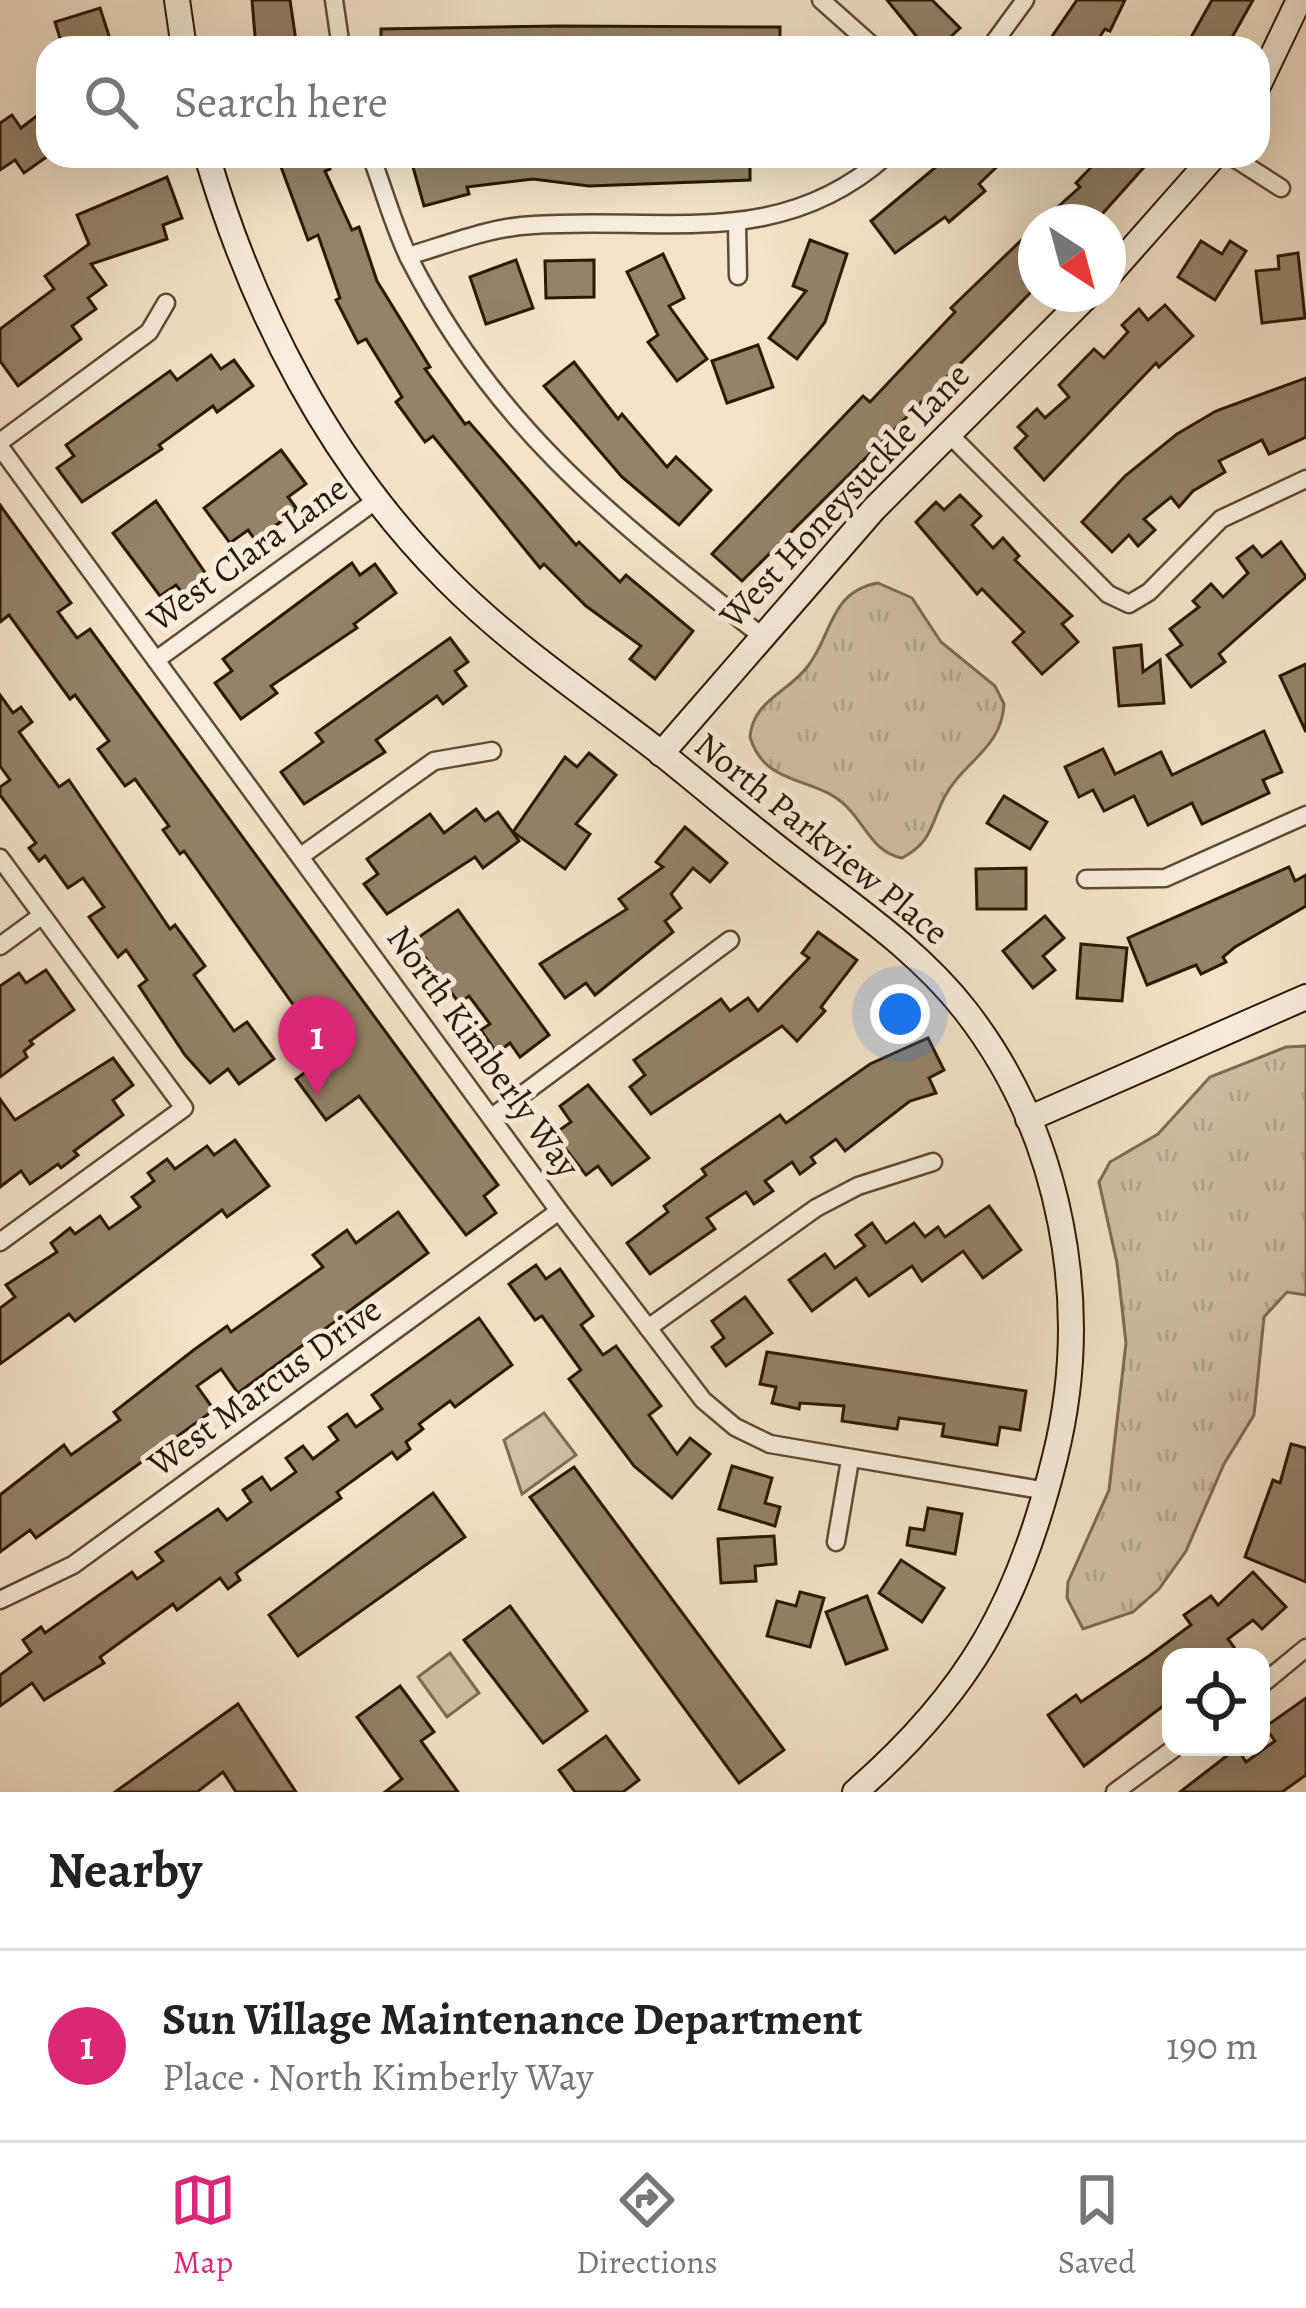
<!DOCTYPE html>
<html lang="en">
<head>
<meta charset="utf-8">
<style>
  :root { --surface:#fff; --page:#f2f2f2; --text:#222; --muted:#767676; --line:#e0e0e0; --accent:#db2777 }
  body { margin:0; font-family:Alegreya,serif; background:var(--page); color:var(--text) }
  .controls { position:absolute; right:36px; bottom:36px; display:grid; overflow:hidden; border-radius:24px; box-shadow:0 12px 48px #0002 }
  .controls button { width:108px; height:108px; display:grid; place-items:center; padding:0; border:0; border-bottom:3px solid var(--line); background:var(--surface); color:var(--text); font:60px sans-serif }
  .compass { position:absolute; left:1018px; top:204px; width:108px; height:108px; border-radius:50%; background:var(--surface); box-shadow:0 12px 48px #0002; rotate:144deg }
  .you { position:absolute; left:900px; top:1014px; width:42px; height:42px; margin:-30px; border:9px solid #fff; border-radius:50%; background:#1a73e8; box-shadow:0 0 0 18px #1a73e833 }
  .badge { display:grid; place-items:center; width:78px; height:78px; border-radius:50%; background:var(--accent); color:#fff; font-size:39px; font-weight:700 }
  .pin { position:absolute; translate:-50% -99px; filter:drop-shadow(0 3px 6px #0008) }
  .pin::after { content:''; position:absolute; top:63px; width:42px; height:36px; background:inherit; clip-path:polygon(0 0,100% 0,50% 100%) }
  .list { margin:0; padding:0; list-style:none }
  h2 { display:flex; justify-content:space-between; align-items:center; height:156px; margin:0; padding:0 48px; font-size:51px }
  h2 small { font-size:39px; font-weight:400; color:var(--muted) }
  .list li { display:grid; grid-template-columns:78px 1fr auto; gap:36px; align-items:center; box-sizing:border-box; height:192px; padding:0 48px; border-top:3px solid var(--line) }
  .list b { display:block; font-size:45px; white-space:nowrap }
  .list p { margin:0; font-size:39px; white-space:nowrap; color:var(--muted) }
  .list em { font-size:39px; font-style:normal; color:var(--muted) }
  .icon { flex:none; width:66px; height:66px; fill:none; stroke:currentColor; stroke-width:2; stroke-linecap:round; stroke-linejoin:round }
  .map { position:relative; flex:none; width:1306px; height:1792px; overflow:hidden }
  .search { position:absolute; background:var(--surface); box-shadow:0 12px 48px #0002; left:36px; right:36px; top:36px; height:132px; display:flex; align-items:center; gap:30px; box-sizing:border-box; padding:0 42px; border-radius:36px; color:var(--muted); font-size:45px }
  .sheet { height:348px; background:var(--surface) }
  nav { display:flex; justify-content:space-around; align-items:center; box-sizing:border-box; height:168px; border-top:3px solid var(--line); background:var(--surface); font-size:33px; color:var(--muted) }
  nav a { display:grid; justify-items:center; gap:6px }
  nav .on { color:var(--accent) }
  .map>svg:first-child { display:block }
  .grass { fill:url(#grass-tufts); stroke:#7f6c54; stroke-width:3 }
  .green { fill:#d2c0a7; stroke:#7f6c54; stroke-width:3 }
  .building { fill:#948269; stroke:#2c1801; stroke-width:3 }
  .lines { fill:none; stroke-linecap:round; stroke-linejoin:round }
  .street-casing { stroke:#5e4b33; stroke-width:21 }
  .secondary-casing { stroke:#2c1801; stroke-width:28 }
  .street { stroke:#f8eddc; stroke-width:16 }
  .secondary { stroke:#f8eddc; stroke-width:24 }
  .labels { text-anchor:middle; dominant-baseline:central; stroke-width:10; stroke-linejoin:round; paint-order:stroke }
  .street-label { font-size:36px; fill:#2c1801; stroke:#f8eddc }
</style>
</head>
<body>
<div class="map">
<svg width="1306" height="1792" viewBox="0 0 1306 1792">
  <defs>
    <pattern id="grass-tufts" width="24" height="20" patternUnits="userSpaceOnUse" patternTransform="scale(3)"><rect width="24" height="20" fill="#d2c0a7"/><path d="M3 7l-1-3M5 7V3M7 7l1-3M15 17l-1-3M17 17v-4M19 17l1-3" fill="none" stroke="#b4a48e"/></pattern>
  </defs>
  <rect width="100%" height="100%" fill="#f4e3c9"/>
  <filter id="stains"><feTurbulence type="fractalNoise" baseFrequency=".00167" numOctaves="4"/><feColorMatrix values="0 0 0 0 .2 0 0 0 0 .09 0 0 0 0 .02 0 0 0 .5 -.17"/></filter>
  <radialGradient id="worn" r=".72"><stop offset=".6" stop-color="#630" stop-opacity="0"/><stop offset="1" stop-color="#630" stop-opacity=".3"/></radialGradient>
  <g class="grass">
    <path d="M878 583 912 598 941 642 995 686 1004 704C1002 749 962 762 944 798 930 826 932 842 902 858 874 853 866 826 847 807 816 775 765 788 750 737 753 700 789 692 808 666 832 635 830 591 878 583Z"/>
    <path d="M1306 1046V1295L1287 1292 1264 1317 1254 1415 1224 1464 1186 1551 1159 1589 1133 1612 1083 1629 1067 1598 1068 1582 1109 1490 1126 1343 1117 1263 1099 1182 1110 1162 1158 1134 1210 1077 1286 1047Z"/>
  </g>
  <g class="green">
    <path d="M544 1413 576 1455 522 1494 504 1440Z"/>
    <path d="M450 1653 479 1693 447 1717 418 1677Z"/>
  </g>
  <g class="building">
    <path d="M252 0H290L297 48H256Z"/>
    <path d="M887 0H932L960 28 939 48H926Z"/>
    <path d="M1077 0H1125L1110 31 1105 29 1092 48H1044Z"/>
    <path d="M1212 0H1253L1226 48H1185Z"/>
    <path d="M100 8 113 48H80L79 43 63 48 55 22Z"/>
    <path d="M559 26 780 27V48H381V29Z"/>
    <path d="M12 115 21 128 38 115 48 129V156L24 173 15 160 0 170V123Z"/>
    <path d="M277 156H326L330 169 325 171 352 230 359 227 377 281 430 367 425 369 465 424 469 422 576 545 579 542 620 582 626 575 693 631 655 679 630 659 641 646 586 606 544 564 540 568 433 436 425 442 396 402 402 397 366 339 358 343 336 300 340 298 318 235 308 240Z"/>
    <path d="M451 156H750V180L589 186 533 179 467 187 469 194 424 206 413 167Z"/>
    <path d="M949 156H1008L979 184 985 191 949 222 945 217 895 253 871 221Z"/>
    <path d="M1102 156H1154L1095 222H1041L1080 187 1076 183Z"/>
    <path d="M167 177 182 218 163 225 167 239 91 264 106 285 88 298 96 309 72 326 81 339 18 386 0 361V329L54 289 45 276 89 244 77 215Z"/>
    <path d="M1036 226V287L977 347 742 581 712 554 863 396 870 402 955 312 951 308Z"/>
    <path d="M810 240 847 254 825 322 797 359 769 338 806 291 793 286Z"/>
    <path d="M1201 241 1222 254 1230 241 1246 251 1215 300 1178 277Z"/>
    <path d="M1298 253 1305 318 1262 323 1256 271 1279 269 1278 256Z"/>
    <path d="M663 254 684 298 669 306 707 359 677 381 648 342 658 335 627 272Z"/>
    <path d="M516 260 533 308 486 324 470 277Z"/>
    <path d="M594 260V297L546 298 545 261Z"/>
    <path d="M1165 305 1193 336 1159 367 1156 363 1044 480 1015 448 1027 436 1018 427 1037 409 1045 418 1069 397 1059 385 1094 349 1104 358 1128 332 1122 325 1139 309 1148 320Z"/>
    <path d="M758 345 773 387 727 403 712 361Z"/>
    <path d="M211 355 221 369 234 360 253 386 217 412 213 406 159 445 162 449 82 502 57 468 74 456 66 445 170 371 177 380Z"/>
    <path d="M574 362 618 419 622 414 667 467 676 457 711 490 679 525 622 477 544 386Z"/>
    <path d="M1306 378V437L1269 454 1262 440 1219 461 1225 472 1193 491 1179 507 1171 497 1144 519 1155 530 1138 546 1129 535 1112 552 1082 522 1125 476 1177 434 1216 411Z"/>
    <path d="M281 450 306 484 288 497 297 509 256 541 248 530 230 543 204 508Z"/>
    <path d="M960 495 981 516 972 525 993 548 1003 538 1019 556 1015 560 1072 616 1062 624 1078 642 1042 674 1013 642 1024 632 982 589 977 594 916 522 936 502 944 510Z"/>
    <path d="M156 501 210 580 186 597 176 585 160 596 113 533Z"/>
    <path d="M0 505 71 603 58 612 77 638 90 629 498 1185 484 1196 496 1213 466 1235 359 1096 326 1120 296 1079 329 1055 184 851 180 854 163 830 169 826 135 779 125 786 98 749 109 741 75 695 70 699 9 615 0 622Z"/>
    <path d="M1281 542 1306 577 1219 654 1225 662 1191 687 1167 655 1182 645 1170 629 1199 607 1193 601 1211 584 1223 597 1248 573 1237 558 1253 546 1262 557Z"/>
    <path d="M352 563 360 575 375 564 396 593 354 624 357 628 271 686 277 693 241 719 215 683 232 671 223 659Z"/>
    <path d="M450 638 468 662 455 671 466 686 443 704 437 696 376 740 385 752 304 804 281 772 323 742 316 733Z"/>
    <path d="M1141 645 1143 672 1160 660 1164 703 1119 706 1114 648Z"/>
    <path d="M1306 664V732L1280 676Z"/>
    <path d="M0 695 13 713 21 707 32 722 19 732 59 787 69 780 170 929 175 925 205 966 194 975 234 1031 247 1022 274 1059 239 1084 228 1069 210 1083 185 1055 139 986 147 980 126 950 118 957 89 917 104 907 83 878 68 888 45 856 39 861 29 848 36 843 0 795V787L10 780 0 766Z"/>
    <path d="M1264 731 1282 772 1263 780 1269 793 1202 824 1192 803 1148 825 1134 796 1104 811 1093 790 1079 797 1065 767 1103 749 1115 774 1161 752 1172 775Z"/>
    <path d="M589 753 616 775 576 824 590 834 565 869 513 832 565 757 577 767Z"/>
    <path d="M1004 796 1047 822 1030 849 987 823Z"/>
    <path d="M476 809 485 821 498 812 519 841 483 868 475 857 387 914 364 884 378 874 367 859 430 814 444 833Z"/>
    <path d="M685 827 727 863 710 882 693 868 671 894 681 908 665 921 673 932 595 995 586 983 565 998 540 964 627 909 619 899 663 867 656 862Z"/>
    <path d="M1289 867 1295 881 1306 875V906L1235 947 1223 957 1226 962 1201 974 1196 965 1147 985 1128 938Z"/>
    <path d="M1026 868V909H977L976 869Z"/>
    <path d="M458 910 549 1035 520 1057 510 1043 497 1053 481 1030 490 1024 469 996 459 1003 413 941Z"/>
    <path d="M1045 916 1064 938 1043 956 1055 970 1033 988 1003 951Z"/>
    <path d="M818 932 857 960 821 1007 825 1011 797 1041 782 1026 651 1114 630 1087 645 1075 634 1060 721 999 730 1011 748 998 758 1011 809 958 802 953Z"/>
    <path d="M1081 944 1127 948 1122 1001 1077 998Z"/>
    <path d="M46 970 74 1010 30 1041 33 1044 24 1051 27 1057 0 1077V986L19 973 26 983Z"/>
    <path d="M928 1038 944 1070 929 1078 936 1093 910 1101 845 1151 836 1139 811 1157 815 1163 800 1174 792 1162 765 1181 773 1191 754 1204 746 1192 707 1218 715 1229 650 1274 627 1243 668 1212 664 1206 706 1175 702 1169 780 1115 786 1123 870 1064Z"/>
    <path d="M113 1058 133 1085 113 1100 123 1115 74 1151 78 1155 61 1168 58 1164 30 1184 21 1171 0 1187V1099L15 1120Z"/>
    <path d="M588 1085 649 1158 612 1185 598 1166 586 1175 554 1134 571 1122 560 1106Z"/>
    <path d="M235 1140 269 1186 227 1217 222 1210 75 1321 69 1314 0 1364V1308L15 1297 6 1285 57 1252 51 1243 70 1228 75 1234 100 1216 109 1229 140 1207 132 1197 154 1181 148 1173 167 1159 175 1169 207 1146 214 1155Z"/>
    <path d="M989 1206 1021 1250 983 1278 963 1251 922 1281 912 1266 869 1296 856 1278 812 1311 789 1280 825 1254 835 1268 865 1246 856 1235 872 1223 886 1243 914 1223 925 1237 938 1227 945 1237Z"/>
    <path d="M398 1212 428 1253 238 1393 221 1369 197 1386 214 1410 36 1538 30 1530 0 1552V1495L64 1445 71 1455 120 1420 114 1412 195 1349 227 1326 231 1332 323 1267 313 1255 347 1230 356 1243Z"/>
    <path d="M536 1265 546 1279 560 1269 593 1316 581 1325 603 1355 616 1346 661 1406 649 1415 677 1454 690 1438 710 1454 672 1498 634 1466 569 1379 581 1370 542 1316 535 1320 509 1284Z"/>
    <path d="M745 1297 772 1333 726 1366 712 1347 724 1338 712 1321Z"/>
    <path d="M479 1318 512 1365 455 1407 450 1401 419 1424 423 1429 406 1442 410 1449 397 1459 392 1452 337 1492 341 1498 236 1573 240 1580 228 1589 220 1578 177 1610 173 1604 100 1657 104 1663 44 1700 32 1683 0 1706V1675L31 1652 23 1640 41 1627 45 1633 132 1572 137 1579 163 1561 156 1552 218 1509 227 1520 251 1502 243 1490 262 1477 271 1490 296 1472 286 1458 303 1446 313 1459 338 1440 329 1427 347 1414 356 1427 382 1409 372 1395Z"/>
    <path d="M767 1352 1026 1391 1020 1430 1000 1427 997 1445 942 1436 944 1424 899 1418 897 1429 842 1421 844 1406 800 1403 799 1409 772 1403 776 1387 760 1384Z"/>
    <path d="M1291 1444 1306 1448V1582L1245 1557 1273 1480 1280 1483Z"/>
    <path d="M732 1466 772 1478 765 1503 780 1507 775 1526 719 1509Z"/>
    <path d="M574 1467 784 1750 739 1783 530 1497Z"/>
    <path d="M433 1493 465 1537 298 1656 269 1615Z"/>
    <path d="M928 1508 962 1514 955 1554 907 1545 910 1528 924 1530Z"/>
    <path d="M774 1536 776 1564 755 1566 756 1581 721 1583 718 1539Z"/>
    <path d="M901 1560 944 1588 922 1622 879 1593Z"/>
    <path d="M1253 1572 1286 1607 1262 1629 1253 1620 1228 1639 1241 1657H1171V1700L1084 1766 1048 1715 1076 1695 1081 1702 1149 1656 1191 1625 1184 1615 1211 1596 1218 1605Z"/>
    <path d="M800 1592 824 1598 810 1647 767 1636 777 1601 796 1606Z"/>
    <path d="M867 1596 887 1649 846 1664 826 1612Z"/>
    <path d="M510 1606 587 1711 543 1743 464 1640Z"/>
    <path d="M400 1686 434 1732 421 1741 458 1792H385L402 1779 357 1717Z"/>
    <path d="M1306 1698V1775L1282 1792H1180L1237 1748 1246 1762 1275 1741 1265 1727Z"/>
    <path d="M238 1704 296 1792H236L223 1772 197 1792H115Z"/>
    <path d="M606 1736 639 1780 623 1792H575L559 1770Z"/>
  </g>
  <g class="lines">
    <defs>
      <g id="street">
        <path d="M334 0 341 48"/>
        <path d="M821 0 875 48"/>
        <path d="M990 48 1025 0"/>
        <path d="M371 156C384 190 394 228 410 260 497 430 615 519 759 634"/>
        <path d="M1231 156 1281 188"/>
        <path d="M737 224 738 276"/>
        <path d="M408 256C449 244 490 227 533 225 663 216 779 251 886 156"/>
        <path d="M947 432 1108 594 1129 604 1149 592 1221 519 1306 479"/>
        <path d="M0 442 149 332 166 303"/>
        <path d="M0 447 559 1211 703 1400 735 1427 770 1444 1047 1491"/>
        <path d="M156 660 378 499"/>
        <path d="M301 856 434 761 492 751"/>
        <path d="M0 858 184 1108 0 1242"/>
        <path d="M1086 879 1165 878 1306 815"/>
        <path d="M0 946 41 916"/>
        <path d="M492 1117 730 940"/>
        <path d="M648 1328 816 1208 858 1186 933 1162"/>
        <path d="M836 1542 850 1460"/>
        <path d="M0 1600 73 1565 559 1211"/>
        <path d="M1261 1685 1306 1648"/>
        <path d="M1115 1792 1176 1747"/>
      </g>
      <g id="secondary">
        <path d="M177 0 184 48"/>
        <path d="M1258 86 1299 0"/>
        <path d="M207 156C253 313 330 462 446 579 511 645 588 696 661 753 706 789 750 827 796 862 855 908 919 951 965 1010 1062 1134 1093 1306 1055 1457 1019 1603 969 1693 855 1792"/>
        <path d="M1108 276 1214 156"/>
        <path d="M661 754 874 509 1089 294"/>
        <path d="M1028 1119 1306 997"/>
      </g>
    </defs>
    <use href="#street" class="street-casing"/>
    <use href="#secondary" class="secondary-casing"/>
    <use href="#street" class="street"/>
    <use href="#secondary" class="secondary"/>
  </g>
  <g class="labels">
    <g class="street-label">
      <text transform="translate(844 495) rotate(-47)">West Honeysuckle Lane</text>
      <text transform="translate(247 553) rotate(-36)">West Clara Lane</text>
      <text transform="translate(822 838) rotate(39)">North Parkview Place</text>
      <text transform="translate(484 1051) rotate(54)">North Kimberly Way</text>
      <text transform="translate(264 1386) rotate(-36)">West Marcus Drive</text>
    </g>
  </g>
  <rect width="100%" height="100%" filter="url(#stains)"/>
  <rect width="100%" height="100%" fill="url(#worn)"/>
</svg>
<div class="controls">
<button><svg class="icon" aria-label="locate" viewBox="0 0 24 24"><circle cx="12" cy="12" r="6"/><path d="M12 2v4M12 18v4M2 12h4M18 12h4"/></svg></button>
</div>
<svg class="compass" viewBox="-18 -18 36 36"><path d="M0-13l5 13h-10z" fill="#e53935"/><path d="M0 13l5-13h-10z" fill="#767676"/></svg>
<div class="you"></div>
<div class="pin badge" style="left:317px;top:1095px">1</div>
<div class="search"><svg class="icon" aria-label="search" viewBox="0 0 24 24"><circle cx="10" cy="10" r="6"/><path d="M15 15l6 6"/></svg>Search here</div>
</div>
<section class="sheet">
<h2>Nearby<small></small></h2>
<ul class="list">
<li><span class="badge">1</span><div><b>Sun Village Maintenance Department</b><p>Place · North Kimberly Way</p></div><em>190 m</em></li>
</ul>
</section>
<nav>
<a class="on"><svg class="icon" aria-label="map" viewBox="0 0 24 24"><path d="M3 6l6-2 6 2 6-2v14l-6 2-6-2-6 2zM9 4v14M15 6v14"/></svg>Map</a>
<a><svg class="icon" aria-label="directions" viewBox="0 0 24 24"><path d="M12 3l9 9-9 9-9-9zM9 14v-3h6M13 9l2 2-2 2"/></svg>Directions</a>
<a><svg class="icon" aria-label="saved" viewBox="0 0 24 24"><path d="M7 4h10v16l-5-4-5 4z"/></svg>Saved</a>
</nav>
</body>
</html>
